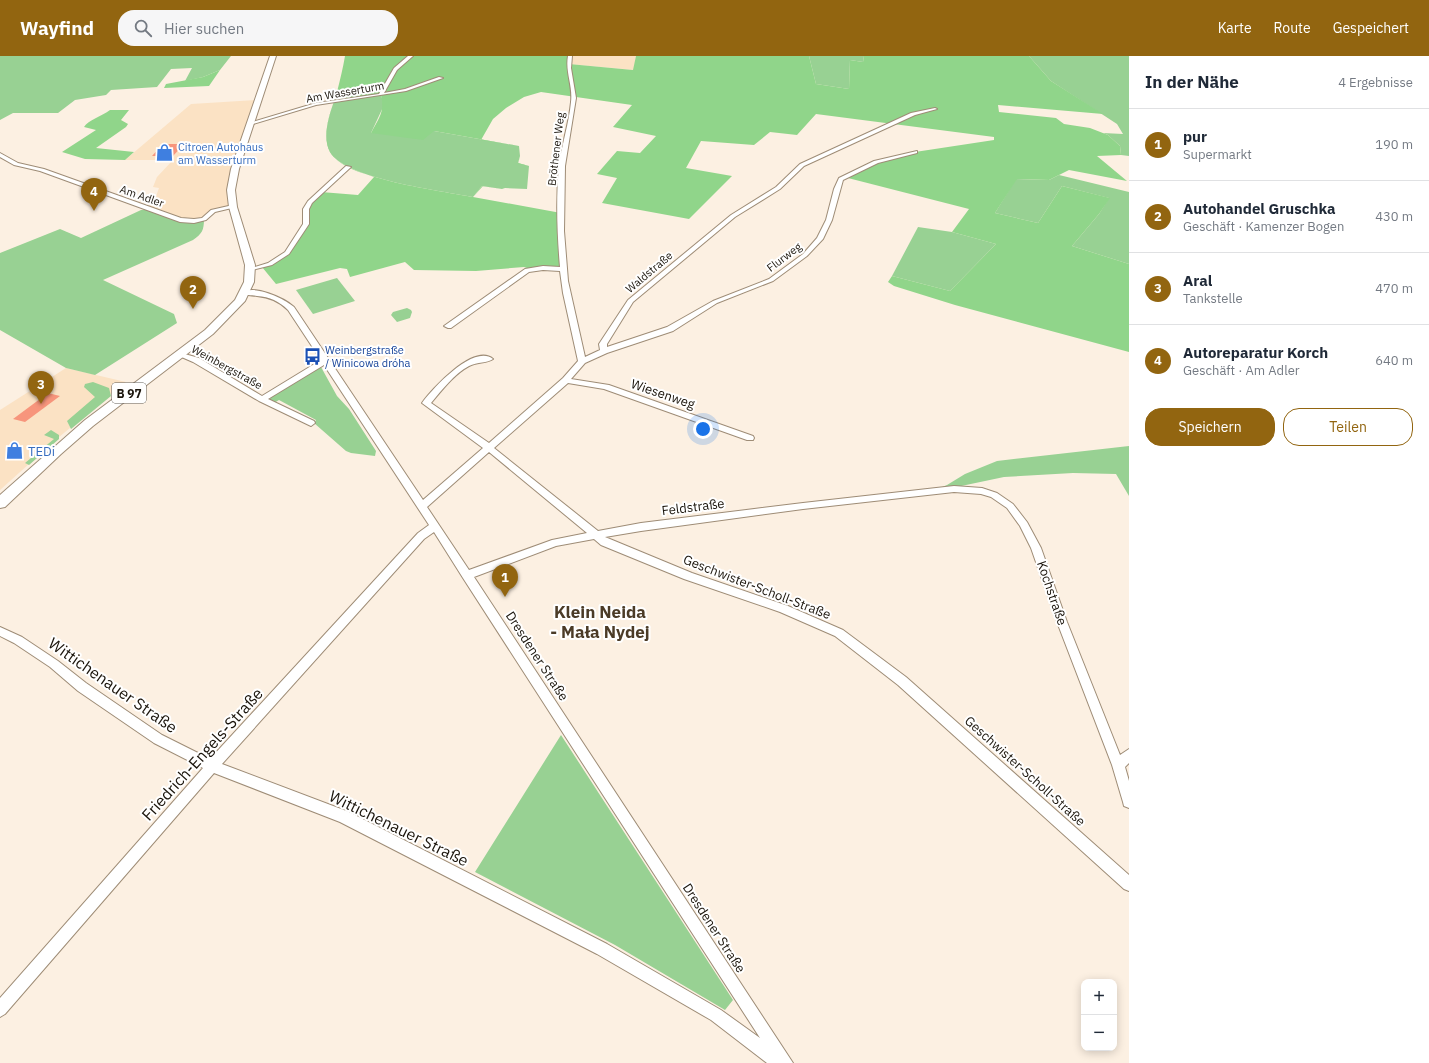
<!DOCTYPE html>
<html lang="de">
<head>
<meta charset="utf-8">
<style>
  :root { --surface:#fff; --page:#f6f6f7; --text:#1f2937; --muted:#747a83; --line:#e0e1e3; --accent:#926510 }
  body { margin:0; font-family:"IBM Plex Sans",sans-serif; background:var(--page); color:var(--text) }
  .controls { position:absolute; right:12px; bottom:12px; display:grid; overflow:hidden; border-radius:8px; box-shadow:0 2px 10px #0003 }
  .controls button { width:36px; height:36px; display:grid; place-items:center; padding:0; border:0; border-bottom:1px solid var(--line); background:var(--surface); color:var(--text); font:20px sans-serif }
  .you { position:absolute; left:703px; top:373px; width:14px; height:14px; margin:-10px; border:3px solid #fff; border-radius:50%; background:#1a73e8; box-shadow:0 0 0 6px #1a73e833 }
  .badge { display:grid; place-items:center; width:26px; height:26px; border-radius:50%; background:var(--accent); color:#fff; font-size:13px; font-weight:700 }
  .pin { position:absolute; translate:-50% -33px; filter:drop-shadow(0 1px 2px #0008) }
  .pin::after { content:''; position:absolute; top:21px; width:14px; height:12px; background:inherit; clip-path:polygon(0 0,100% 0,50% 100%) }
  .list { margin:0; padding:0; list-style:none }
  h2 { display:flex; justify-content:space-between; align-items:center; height:52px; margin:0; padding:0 16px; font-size:17px }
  h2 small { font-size:13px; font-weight:400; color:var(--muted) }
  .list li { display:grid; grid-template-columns:26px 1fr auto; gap:12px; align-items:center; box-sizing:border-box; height:72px; padding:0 16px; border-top:1px solid var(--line) }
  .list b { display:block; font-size:15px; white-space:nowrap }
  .list p { margin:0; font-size:13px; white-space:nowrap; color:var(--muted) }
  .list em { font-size:13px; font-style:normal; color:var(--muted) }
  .actions { display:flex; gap:8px; padding:12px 16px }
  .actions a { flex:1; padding:9px 0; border:1px solid var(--accent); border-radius:16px; text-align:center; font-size:14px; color:var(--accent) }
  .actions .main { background:var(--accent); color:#fff }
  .icon { flex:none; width:22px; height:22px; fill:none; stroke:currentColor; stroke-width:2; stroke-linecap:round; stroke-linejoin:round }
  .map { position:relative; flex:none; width:1129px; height:1007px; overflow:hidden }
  header { display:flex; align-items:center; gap:24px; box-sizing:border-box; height:56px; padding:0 20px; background:var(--accent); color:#fff }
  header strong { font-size:19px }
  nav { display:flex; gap:22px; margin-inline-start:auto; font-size:14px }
  .search { width:280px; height:36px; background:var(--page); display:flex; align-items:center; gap:10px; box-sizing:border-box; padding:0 14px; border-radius:16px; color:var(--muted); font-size:15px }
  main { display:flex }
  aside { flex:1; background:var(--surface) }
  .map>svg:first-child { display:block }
  .built { fill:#fbe2c4 }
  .green { fill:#98d193 }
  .forest { fill:#90d58a; fill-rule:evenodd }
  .building { fill:#f7957c }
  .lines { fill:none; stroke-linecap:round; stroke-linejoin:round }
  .minor-casing { stroke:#9e8c76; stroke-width:2 }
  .primary-casing { stroke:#9e8c76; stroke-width:2 }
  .minor { fill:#fff; fill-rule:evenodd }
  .primary { fill:#fff; fill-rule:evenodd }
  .labels { text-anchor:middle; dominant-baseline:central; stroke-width:4; stroke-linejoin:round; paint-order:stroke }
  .far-street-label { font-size:11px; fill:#1a140b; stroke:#fff }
  .far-shop-label { font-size:11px; fill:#366cbe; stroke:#fff; text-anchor:start }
  .far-transit-label { font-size:11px; fill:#164399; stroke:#fff; text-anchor:start }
  .shield { fill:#fff; stroke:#5f5a54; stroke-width:1 }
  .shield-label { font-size:12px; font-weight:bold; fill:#1a140b }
  .street-label { font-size:13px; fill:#1a140b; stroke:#fff }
  .shop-label { font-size:13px; fill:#366cbe; stroke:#fff; text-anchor:start }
  .near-street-label { font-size:16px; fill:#1a140b; stroke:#fff }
  .district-label { font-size:17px; font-weight:bold; fill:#4b3b27; stroke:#fff }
</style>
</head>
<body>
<header>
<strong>Wayfind</strong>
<div class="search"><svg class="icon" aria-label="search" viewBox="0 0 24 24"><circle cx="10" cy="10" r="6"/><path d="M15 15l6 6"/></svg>Hier suchen</div>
<nav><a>Karte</a><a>Route</a><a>Gespeichert</a></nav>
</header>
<main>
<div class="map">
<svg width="1129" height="1007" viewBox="0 0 1129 1007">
  <rect width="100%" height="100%" fill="#fcf0e2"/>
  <g class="built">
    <path d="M570 0H636L634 14 568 8Z"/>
    <path d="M258 44 234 112 232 151 213 155 204 163 186 165 144 151 154 146 159 132 153 131 157 121 173 104H125L191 48Z"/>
    <path d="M66 312 126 326 59 381 0 434V354Z"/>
  </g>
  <g class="green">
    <path d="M0 0H231L220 14 203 21 185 25 192 12 171 13 157 31 111 34 106 39 75 44 58 57H13L0 64Z"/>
    <path d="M809 0H864L863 6 850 4 849 33 816 28Z"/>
    <path d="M1029 0H1129V100L1121 99 1120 90 1108 79 1103 77 1123 78 1117 68 1051 25Z"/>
    <path d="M381 39 384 49 371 77 434 75 519 90 520 100 518 107 529 110 527 133 505 132 502 133 482 130 473 141C442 135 345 123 330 96 322 81 329 60 334 45Z"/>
    <path d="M1059 119 1129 136V208L1072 190 1099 158 1109 142 1062 130 1038 167 995 157 1016 123 1049 124Z"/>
    <path d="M149 153 180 164 204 163C204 174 202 178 193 184L103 224 174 258 177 267 95 319 66 312 0 274V197L60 173 81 182 141 154Z"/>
    <path d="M918 171 952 176 996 188 950 235 892 220Z"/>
    <path d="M337 222 355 245 313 258 296 234Z"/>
    <path d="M407 252 411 254 412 256 410 262 397 266 391 259 393 256Z"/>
    <path d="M321 311 337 340 349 353 376 395 375 400 351 397 346 395 314 367 316 364 279 344 274 347 270 345 269 343 309 316Z"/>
    <path d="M93 326 109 332 111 340 71 373 67 365 95 341 84 331 85 328Z"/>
    <path d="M51 374 59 379V383L29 409 25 407 54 383 44 379Z"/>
    <path d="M1129 390V440L1116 418 1073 417 1004 421 928 437 947 429 965 418 997 405Z"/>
    <path d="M561 679 733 944 725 954 615 889 475 816Z"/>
  </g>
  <g class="forest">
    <path d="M345 0H570L569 8 633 14 636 0H809L816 28 849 33 850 4 863 6 864 0H1029L1051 25 1103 58 998 49 999 56 1056 62 1064 68 1090 72 1108 79 1120 90 1121 99 1097 100 1127 125 1069 114 1049 124 1017 123 995 157 1038 167 1062 130 1110 142 1099 158 1072 190 1129 208V296L955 249 894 230 888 226 892 220 950 235 996 188 952 176 969 153 844 121 876 106 915 96 994 84V81L816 58 797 79 770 76 754 89 701 85 686 112 732 120 689 163 602 147 617 122 597 118 617 95 640 97 656 80 613 71 632 49 541 36 524 41 506 52 493 63 481 84 519 90 520 100 518 107 529 110 527 133 505 132 502 133 483 130 473 141 561 157 563 213H530L524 211 476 215 414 214 405 206 350 221 347 213 340 212 276 228 262 211 287 197 306 168V153L321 136 358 139 374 121C363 117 351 114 341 107 316 91 330 58 337 36 340 24 343 12 345 0ZM381 39C385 56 379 62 371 77L423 84 434 75 519 90 520 100 518 108 529 110 527 133 505 132 502 133 482 130 473 141C442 135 345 123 330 96 322 81 329 60 334 45Z"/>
    <path d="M220 14 209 30 164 32 166 28 203 21Z"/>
    <path d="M110 54H129L121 64 128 68 126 71 96 92 134 96 125 104 85 103 62 96 96 74 84 71C88 64 102 60 110 54Z"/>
  </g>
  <g class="building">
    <path d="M163 88H184L173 100H152Z"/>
    <path d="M48 337 60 340 25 366 13 363Z"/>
  </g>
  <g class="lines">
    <defs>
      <g id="minor">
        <path d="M408 0H413L397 14 384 37 405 33 439 21 443 22 406 35 316 49 253 68 249 67 316 47 379 38 394 12Z"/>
        <path d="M568 0H572L571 12 576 42 565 110 564 175 568 225 585 301 600 294 599 288 628 244 731 159 776 131 800 108 911 57 935 52 937 53 915 59 804 110 780 133 735 161 633 246 607 288V291L667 271 713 245 769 223 803 198 817 182 826 164 834 133 839 122 874 105 917 95V97L878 107 843 124 832 164 823 183 807 200 773 225 717 247 673 275 607 297 585 307 571 323 609 329 753 380 754 382 753 384H747L604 333 568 327 494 392 598 475 641 467 803 447 954 430 982 432 997 437 1013 448 1027 466 1041 492 1067 566 1120 699 1129 693V707L1125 711 1129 725V752L1124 750 1123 746 1112 709 1057 566 1031 492 1020 470 1007 452 991 441 981 438 954 436 803 453 641 475 605 481 692 517 788 550 843 574 906 621 1129 819V835L1124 833 898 629 835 580 780 556 684 523 601 489 594 483 556 490 474 521 793 1007H767L711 964 597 898 340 766 214 717 5 958 0 961V942L203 712 154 687 78 635 50 611 14 587 0 580V571L22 581 58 605 86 627 162 679 210 703 418 477 429 469 324 309 268 343 314 365 315 367 311 370 259 345 193 306 177 299 181 297 199 302 262 340 321 304 288 254C279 245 270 241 257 240 252 239 246 240 242 237 253 228 284 242 294 251L423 444 483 392 422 347C432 333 474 287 493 303 488 307 477 306 469 310 454 318 442 334 431 347L489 387 563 322 578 305 563 237 560 215 543 214 529 216 451 272H448L444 270 525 213 543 210 560 211C557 177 556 143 559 109 562 88 569 67 571 46 573 30 565 16 568 0ZM489 396 587 477 552 484 469 514 427 451ZM434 476 463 522 760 982 721 954 607 888 349 756 222 708 424 483Z"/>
        <path d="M0 97 18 107 44 113 181 162 194 163 202 162 211 154 233 149 236 151 215 156 206 164 194 167 180 166 40 115 14 109 0 101Z"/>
        <path d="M346 110 351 111 312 147 309 153V168L289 198 272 209 248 215V213L268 207 285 196 303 168V153L308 145Z"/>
      </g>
      <path id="primary" d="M270 0H276L239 113 235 134 237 151 255 209 254 226 245 245 213 278 93 370 61 398 5 451 0 452V439L85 364 205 274 235 244 244 226 245 209 229 151 227 134 231 113Z"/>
    </defs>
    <use href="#minor" class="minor-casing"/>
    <use href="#primary" class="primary-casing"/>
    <use href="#minor" class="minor"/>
    <use href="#primary" class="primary"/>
  </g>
  <defs>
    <symbol id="shop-bare" viewBox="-9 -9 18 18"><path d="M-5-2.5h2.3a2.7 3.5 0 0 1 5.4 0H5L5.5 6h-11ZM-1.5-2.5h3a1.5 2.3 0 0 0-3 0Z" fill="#3f7fe0" stroke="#fff" stroke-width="2.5" paint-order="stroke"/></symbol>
    <symbol id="bus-bare" viewBox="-9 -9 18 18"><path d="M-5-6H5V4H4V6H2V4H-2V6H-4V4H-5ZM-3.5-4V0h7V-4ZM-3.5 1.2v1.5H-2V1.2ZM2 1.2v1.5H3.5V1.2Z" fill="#1a4fb4" stroke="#fff" stroke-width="2.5" paint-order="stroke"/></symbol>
  </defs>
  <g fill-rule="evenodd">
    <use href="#shop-bare" x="152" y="84" width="25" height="25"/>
    <use href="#bus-bare" x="300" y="288" width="25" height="25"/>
    <use href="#shop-bare" x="2" y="382" width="25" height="25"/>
  </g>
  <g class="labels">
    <g class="far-street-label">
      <text transform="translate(345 36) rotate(-10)">Am Wasserturm</text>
      <text transform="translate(556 93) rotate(-83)">Bröthener Weg</text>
      <text transform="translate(142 140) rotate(19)">Am Adler</text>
      <text transform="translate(784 201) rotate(-37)">Flurweg</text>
      <text transform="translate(649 216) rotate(-40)">Waldstraße</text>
      <text transform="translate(227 311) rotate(29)">Weinbergstraße</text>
    </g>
    <g class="far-shop-label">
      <text x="178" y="91">Citroen Autohaus<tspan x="178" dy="13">am Wasserturm</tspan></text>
    </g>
    <g class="far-transit-label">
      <text x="325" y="294">Weinbergstraße<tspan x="325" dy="13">/ Winicowa dróha</tspan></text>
    </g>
    <rect class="shield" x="112" y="327" width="34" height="20" rx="3"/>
    <g class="shield-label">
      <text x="129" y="337">B 97</text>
    </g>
    <g class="street-label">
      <text transform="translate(663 338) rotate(19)">Wiesenweg</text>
      <text transform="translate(693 451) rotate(-7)">Feldstraße</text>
      <text transform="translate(757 531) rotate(21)">Geschwister-Scholl-Straße</text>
      <text transform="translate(1052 537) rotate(71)">Kochstraße</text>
      <text transform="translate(537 600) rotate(57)">Dresdener Straße</text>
      <text transform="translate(1025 715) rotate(42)">Geschwister-Scholl-Straße</text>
      <text transform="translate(714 872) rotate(57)">Dresdener Straße</text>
    </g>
    <g class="shop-label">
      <text x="28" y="395">TEDi</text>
    </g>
    <g class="near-street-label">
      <text transform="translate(113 629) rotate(35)">Wittichenauer Straße</text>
      <text transform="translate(202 698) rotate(-48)">Friedrich-Engels-Straße</text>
      <text transform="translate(399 772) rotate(26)">Wittichenauer Straße</text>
    </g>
    <g class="district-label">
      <text x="600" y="556">Klein Neida<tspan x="600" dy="20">- Mała Nydej</tspan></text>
    </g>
  </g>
</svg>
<div class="controls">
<button>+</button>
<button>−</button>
</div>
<div class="you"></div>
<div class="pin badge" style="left:505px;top:541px">1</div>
<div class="pin badge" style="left:193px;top:253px">2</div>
<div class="pin badge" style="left:41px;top:348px">3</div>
<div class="pin badge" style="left:94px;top:155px">4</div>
</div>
<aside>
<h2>In der Nähe<small>4 Ergebnisse</small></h2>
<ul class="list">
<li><span class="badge">1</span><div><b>pur</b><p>Supermarkt</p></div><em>190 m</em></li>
<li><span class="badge">2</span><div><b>Autohandel Gruschka</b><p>Geschäft · Kamenzer Bogen</p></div><em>430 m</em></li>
<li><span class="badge">3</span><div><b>Aral</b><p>Tankstelle</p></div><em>470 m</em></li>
<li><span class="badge">4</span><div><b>Autoreparatur Korch</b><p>Geschäft · Am Adler</p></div><em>640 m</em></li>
</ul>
<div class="actions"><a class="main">Speichern</a><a>Teilen</a></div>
</aside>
</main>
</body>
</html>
